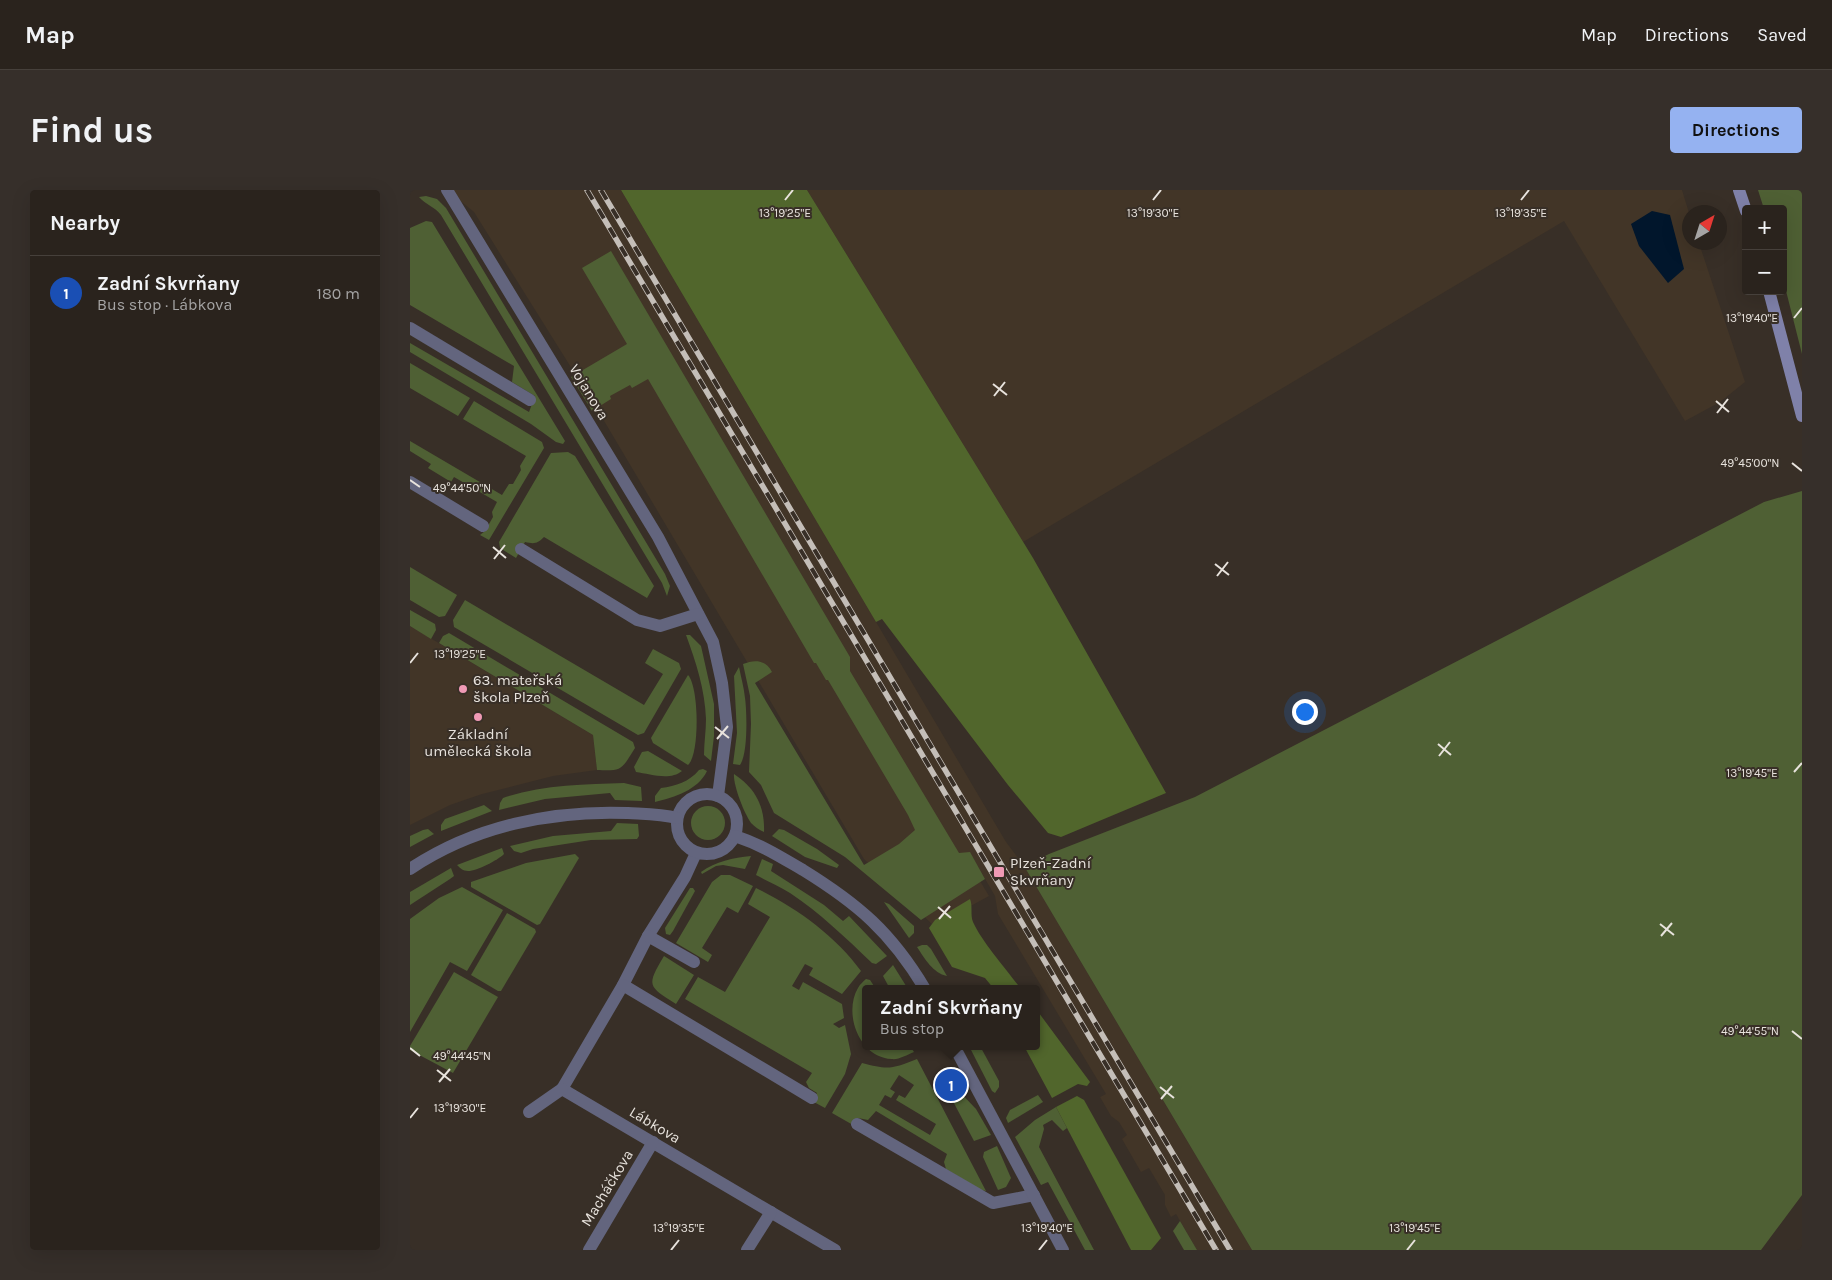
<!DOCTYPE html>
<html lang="en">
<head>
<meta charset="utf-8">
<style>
  :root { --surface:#2a231d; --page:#362f2a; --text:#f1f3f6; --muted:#a5a4a4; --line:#46403b; --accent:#95b2f1 }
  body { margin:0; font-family:Karla,sans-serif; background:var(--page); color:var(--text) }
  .controls { position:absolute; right:15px; top:15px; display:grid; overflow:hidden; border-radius:5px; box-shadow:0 5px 20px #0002 }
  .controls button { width:45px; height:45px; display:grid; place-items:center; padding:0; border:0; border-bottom:1px solid var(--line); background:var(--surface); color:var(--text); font:25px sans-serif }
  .compass { position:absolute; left:1272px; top:15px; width:45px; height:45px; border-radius:50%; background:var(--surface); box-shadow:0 5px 20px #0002; rotate:39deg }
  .you { position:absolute; left:894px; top:521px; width:18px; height:18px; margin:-12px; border:4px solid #fff; border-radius:50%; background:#1a73e8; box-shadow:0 0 0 8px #1a73e833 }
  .badge { display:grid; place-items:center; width:32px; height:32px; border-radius:50%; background:var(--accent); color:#fff; font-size:16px; font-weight:700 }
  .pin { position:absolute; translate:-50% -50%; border:2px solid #fff; box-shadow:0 1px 5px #0006 }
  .popup { position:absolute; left:452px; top:795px; width:178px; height:65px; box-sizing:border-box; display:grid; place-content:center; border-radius:5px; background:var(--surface); filter:drop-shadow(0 1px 4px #0005); font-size:16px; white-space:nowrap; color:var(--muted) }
  .popup b { font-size:19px; color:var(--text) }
  .popup::after { content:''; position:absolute; left:50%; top:100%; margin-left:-10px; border:10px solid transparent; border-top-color:var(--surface) }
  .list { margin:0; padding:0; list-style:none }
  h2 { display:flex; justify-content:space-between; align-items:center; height:65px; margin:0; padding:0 20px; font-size:21px }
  h2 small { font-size:16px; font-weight:400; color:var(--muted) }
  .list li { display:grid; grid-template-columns:32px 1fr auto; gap:15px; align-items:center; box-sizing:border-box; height:75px; padding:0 20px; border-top:1px solid var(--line) }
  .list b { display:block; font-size:19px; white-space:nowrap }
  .list p { margin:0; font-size:16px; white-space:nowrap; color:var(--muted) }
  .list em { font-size:16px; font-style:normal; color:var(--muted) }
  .map { position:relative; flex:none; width:1392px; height:1060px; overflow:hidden; border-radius:5px }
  header { display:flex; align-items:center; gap:30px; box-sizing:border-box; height:70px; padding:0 25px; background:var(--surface); border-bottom:1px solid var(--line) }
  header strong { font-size:24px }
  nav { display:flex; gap:28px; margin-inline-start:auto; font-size:18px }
  .intro { display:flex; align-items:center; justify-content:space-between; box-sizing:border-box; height:120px; padding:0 30px }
  h1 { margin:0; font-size:35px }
  .button { padding:12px 22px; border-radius:5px; background:var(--accent); color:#111; font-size:18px; font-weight:700 }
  main { display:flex; gap:30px; padding:0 30px }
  aside { flex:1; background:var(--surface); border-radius:5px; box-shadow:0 5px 20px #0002 }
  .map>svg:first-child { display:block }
  .built { fill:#423527 }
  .green { fill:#4f6034; fill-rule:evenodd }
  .forest { fill:#51662c }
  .water { fill:#01162c }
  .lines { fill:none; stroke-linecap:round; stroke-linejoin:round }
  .minor { stroke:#63657e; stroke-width:12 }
  .tertiary { stroke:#63657e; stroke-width:12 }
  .secondary { stroke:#7f81a9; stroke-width:12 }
  .rail-casing { stroke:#c4beb8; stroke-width:5.5 }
  .rail { stroke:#382f27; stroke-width:4; stroke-dasharray:11; stroke-linecap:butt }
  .ticks { fill:none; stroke:#e8e3dd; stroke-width:2 }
  .poi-dot { fill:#f09ab5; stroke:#382f27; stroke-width:2 }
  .labels { text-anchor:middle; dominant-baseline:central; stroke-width:4; stroke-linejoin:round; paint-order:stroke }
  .street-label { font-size:15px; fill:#e8e3dd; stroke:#382f27 }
  .poi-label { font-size:15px; fill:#e8e3dd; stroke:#382f27; text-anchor:start }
  .ticks-label { font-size:12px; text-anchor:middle; fill:#e8e3dd; stroke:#382f27; stroke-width:4; stroke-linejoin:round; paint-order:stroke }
</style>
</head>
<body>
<header>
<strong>Map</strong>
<nav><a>Map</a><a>Directions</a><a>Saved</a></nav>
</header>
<div class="intro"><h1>Find us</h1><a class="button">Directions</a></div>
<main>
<aside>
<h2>Nearby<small></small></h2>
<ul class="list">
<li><span class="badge" style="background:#1a4fb4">1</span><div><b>Zadní Skvrňany</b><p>Bus stop · Lábkova</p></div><em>180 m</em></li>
</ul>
</aside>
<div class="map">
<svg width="1392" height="1060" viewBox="0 0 1392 1060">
  <rect width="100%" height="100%" fill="#382f27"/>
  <g class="built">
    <path d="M37 0H211L596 652 614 676 842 1060H787L766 1024 761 1027 755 1015V1005L739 978 731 982 712 949 717 945 709 932 701 926 690 907 696 904 588 724 585 706 560 663 557 669 579 706 524 736 454 669 187 219 64 22Z"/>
    <path d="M397 0H1272L1279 23 1280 52 1289 53 1335 192 1310 212 1275 231 1154 31 613 352Z"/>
    <path d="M0 436 183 545 187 580 143 586 72 604 40 615 0 635Z"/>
  </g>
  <g class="green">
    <path d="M1348 0H1392V164L1373 89V19H1354Z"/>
    <path d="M16 6 27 9 36 18 255 384 260 396 257 406 252 393 31 25C25 17 15 14 9 7Z"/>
    <path d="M16 31 22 32 155 251 153 254 146 252 121 234 0 162V153L119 222 125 206 102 192 104 176 0 115V38Z"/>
    <path d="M201 61 440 467V481L549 663 560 662 575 689 511 730 435 667 364 623 351 595 339 582 341 534 340 506 333 474C345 469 356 470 362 482L345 493 454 675 489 654 505 640 498 625 418 490H416L406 473H404L238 189 222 198 220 195 200 206 201 209 182 221 161 187 217 154 172 78Z"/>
    <path d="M0 173 60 208 48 226 0 198Z"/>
    <path d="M64 211 132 252 134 258 79 350 70 345 75 341 83 327 82 322 87 312 44 287 41 292 18 278 21 274 0 261V251L92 305 99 294H103L111 280 110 276 116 266 53 229Z"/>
    <path d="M158 262 165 266 244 396 237 408 134 347C127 354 124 354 115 352L106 368 90 358 89 352 141 263Z"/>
    <path d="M1392 301V1005L1351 1060H842L614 676 639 664 785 607 1354 312Z"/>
    <path d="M0 377 47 405 35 426 29 427 0 410Z"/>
    <path d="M55 410 234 515 253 484 235 473 243 459 269 473 271 479 234 543 228 545 44 437 43 430Z"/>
    <path d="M0 420 25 434 26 440 21 449 0 436Z"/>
    <path d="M39 443 223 552 225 558C211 580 213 581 187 580L183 545 29 453 33 446Z"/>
    <path d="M276 445H280L291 456 304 514V546L301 571 294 565C294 553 296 541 296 529 295 500 286 472 276 445Z"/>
    <path d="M329 477C331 487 334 498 335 508 337 522 338 564 330 575L323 574 327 543 324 486Z"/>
    <path d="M278 485C289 497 290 564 278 575L243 553 241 548Z"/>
    <path d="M238 561 272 581C260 591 240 584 226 582L224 577 232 562Z"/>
    <path d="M293 579 297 581C288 600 265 607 245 612V606L251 598C266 596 279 592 289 580Z"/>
    <path d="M324 584C345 598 355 616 354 642 349 640 345 637 341 633 334 623 323 595 324 584Z"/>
    <path d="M214 593 231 597 232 611 205 610 200 603 135 609 89 620 90 613 93 608C131 595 175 594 214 593Z"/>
    <path d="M74 615 82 621 31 641V635L35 629Z"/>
    <circle cx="298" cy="633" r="17"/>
    <path d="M207 633 228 634 229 646 227 649 181 650 123 659 111 663 104 661 100 656 143 646 201 641Z"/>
    <path d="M18 639 24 644 0 657V646L13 640Z"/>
    <path d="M369 639 374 640 407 659 429 675 427 678 395 667 362 646Z"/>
    <path d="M92 658 94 664C88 670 67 681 58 681 53 681 50 678 47 675Z"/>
    <path d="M165 664 169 668 130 734 127 735 61 697V692L116 673Z"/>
    <path d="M341 666 335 679 313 675 306 676 292 684 291 682C306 671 323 668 341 666Z"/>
    <path d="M352 669 363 674 361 681 414 715 433 731 439 726 477 766 466 774 462 773C436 748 410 723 380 703 369 696 357 691 346 685Z"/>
    <path d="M41 678 44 686 40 689 0 715V702Z"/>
    <path d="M311 685H320L343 696 328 723 317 717 292 758 302 765 298 772 266 753 302 692Z"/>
    <path d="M52 697 93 720 57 781 40 772 0 842V729L29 708Z"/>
    <path d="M280 698H283L285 701 263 741 260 745 256 744 255 738Z"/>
    <path d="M346 698C385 717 425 745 451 781L432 804 399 785 403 778 395 774 382 796 389 800 393 792 432 814 434 828 423 834 429 838 435 835 441 864 435 884 415 918 402 911 407 903 399 898 396 892 402 883 275 809 288 787 315 802 360 727 338 714Z"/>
    <path d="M474 712 479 714 504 736V743L499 748Z"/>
    <path d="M97 723 125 739 126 742 91 801H88L61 785Z"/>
    <path d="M512 755H517L521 759 537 786C523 783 515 769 507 757Z"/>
    <path d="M254 766 284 785 266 814C238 796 236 796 254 766Z"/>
    <path d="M483 775 498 799H480L473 786Z"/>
    <path d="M44 782 88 807 43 883 0 860V856Z"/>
    <path d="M456 789 460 790 466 799H456V856H500L504 862C497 865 488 870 482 869 449 868 433 823 448 798 450 794 453 792 456 789Z"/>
    <path d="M559 856H570L589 891V897L585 903 582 901Z"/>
    <path d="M507 869 576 1001 571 1000 536 979 534 972 537 964 466 921 458 930 448 928 443 935 422 923 452 873C478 880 482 879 507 869ZM489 885 504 895 495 908 489 905 486 910 526 934 520 945 469 915 475 905 481 908 485 902 480 899Z"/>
    <path d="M545 897 566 919 581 945 564 951 537 900Z"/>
    <path d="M628 905 633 912 598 933 596 928 600 920Z"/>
    <path d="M646 917 657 938 653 941 642 930 633 935 634 939 629 957 684 1060H675L638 992 631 995 605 947 625 930Z"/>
    <path d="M587 956 601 988 596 997 588 1000 573 967 574 962Z"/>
    <path d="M770 1031 787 1060H774L763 1041Z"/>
  </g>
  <g class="forest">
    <path d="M211 0H397L623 368 756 603 651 647 638 643 598 595 472 429 466 432Z"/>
    <path d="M560 709C563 716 560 724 563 732 572 752 597 780 611 799H584L575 788 542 777 519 738 525 730Z"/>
    <path d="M626 819 680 892 677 896 668 894 642 908 614 856H626Z"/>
    <path d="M667 906 674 910 751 1048 741 1060H721L646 917Z"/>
  </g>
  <path class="water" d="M1242 21 1260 25 1274 79 1258 93 1229 56 1221 34Z"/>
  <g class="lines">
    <g class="minor">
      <path d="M37 0 248 347 303 452 312 493 317 537 308 606"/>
      <path d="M0 138 120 210"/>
      <path d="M0 292 73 336"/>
      <path d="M111 359 227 430 250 436 288 424"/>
      <path d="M286 663 275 687 238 746 213 795 152 899 425 1060"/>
      <path d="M238 746 284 772"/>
      <path d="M213 795 402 908"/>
      <path d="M119 922 152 899"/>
      <path d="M447 934 583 1013 624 1005"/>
      <path d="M179 1060 243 952"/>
      <path d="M337 1060 361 1022"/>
    </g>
    <g class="tertiary">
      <circle cx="297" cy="634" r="30"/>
      <path d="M325 646C352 655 369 666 393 680 448 714 481 742 515 799"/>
      <path d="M0 679C64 636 142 620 218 623 235 624 251 624 267 628"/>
      <path d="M544 856 653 1060"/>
    </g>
    <g class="secondary">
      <path d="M1329 0 1336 21"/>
      <path d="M1359 101 1392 226"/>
    </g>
    <defs>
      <g id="rail">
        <path d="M177 0 806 1060"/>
        <path d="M191 0 820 1060"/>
      </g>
    </defs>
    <use href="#rail" class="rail-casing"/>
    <use href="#rail" class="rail"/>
  </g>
  <path class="ticks" d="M375 10 383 0M743 10 751 0M1111 10 1119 0M1384 128 1392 118M583 194 597 205M584 206 595 192M1306 211 1319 222M1307 223 1318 209M1382 273 1392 281M0 290 10 297M83 357 96 368M84 369 95 355M805 374 819 385M807 386 818 372M0 473 8 463M305 537 319 548M307 549 318 536M1028 554 1041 565M1029 566 1040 552M1384 582 1392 573M528 717 541 728M529 729 540 716M1250 734 1264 745M1251 746 1262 733M1382 841 1392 849M0 858 10 866M27 880 41 891M29 892 40 879M750 897 764 908M751 909 762 896M0 928 8 918M261 1060 269 1050M629 1060 637 1050M997 1060 1005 1050"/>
  <g class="poi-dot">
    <circle cx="53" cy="499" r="5"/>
    <circle cx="68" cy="527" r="5"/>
    <rect x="583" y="676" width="12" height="12" rx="2.5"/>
  </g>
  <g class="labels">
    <g class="street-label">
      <text transform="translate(179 202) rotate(59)">Vojanova</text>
      <text transform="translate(245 935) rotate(31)">Lábkova</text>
      <text transform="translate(197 998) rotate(-59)">Macháčkova</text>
    </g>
    <g class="poi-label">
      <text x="63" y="490">63. mateřská<tspan x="63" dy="17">škola Plzeň</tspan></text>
      <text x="68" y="544" text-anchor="middle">Základní<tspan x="68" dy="17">umělecká škola</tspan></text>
      <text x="600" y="673">Plzeň-Zadní<tspan x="600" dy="17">Skvrňany</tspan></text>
    </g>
  </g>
  <g class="ticks-label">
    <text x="375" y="27">13°19'25"E</text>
    <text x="743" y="27">13°19'30"E</text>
    <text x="1111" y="27">13°19'35"E</text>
    <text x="1342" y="132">13°19'40"E</text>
    <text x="1340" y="277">49°45'00"N</text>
    <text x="52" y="302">49°44'50"N</text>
    <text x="50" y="468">13°19'25"E</text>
    <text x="1342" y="587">13°19'45"E</text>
    <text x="1340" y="845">49°44'55"N</text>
    <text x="52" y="870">49°44'45"N</text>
    <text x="50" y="922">13°19'30"E</text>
    <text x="269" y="1042">13°19'35"E</text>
    <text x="637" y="1042">13°19'40"E</text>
    <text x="1005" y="1042">13°19'45"E</text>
  </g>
</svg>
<div class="controls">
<button>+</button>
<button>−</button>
</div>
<svg class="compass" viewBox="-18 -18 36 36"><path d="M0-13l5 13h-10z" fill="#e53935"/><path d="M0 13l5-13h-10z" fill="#a5a4a4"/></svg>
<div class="you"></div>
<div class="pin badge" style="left:541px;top:895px;background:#1a4fb4">1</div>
<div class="popup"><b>Zadní Skvrňany</b>Bus stop</div>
</div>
</main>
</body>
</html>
